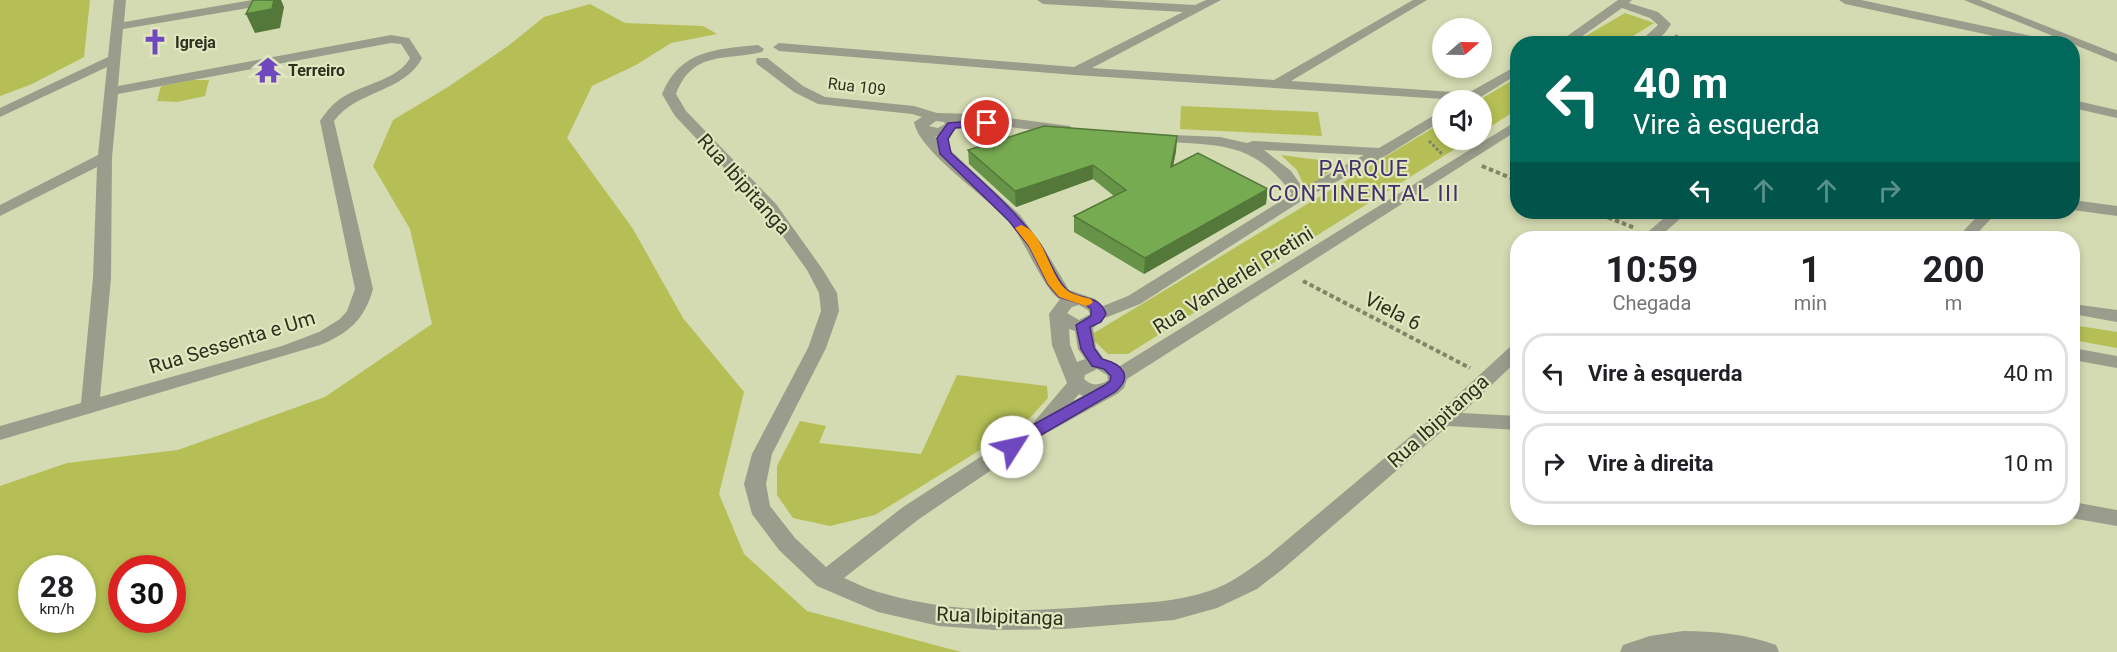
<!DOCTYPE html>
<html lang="pt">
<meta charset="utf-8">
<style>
body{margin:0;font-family:Roboto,sans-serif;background:#f2f2f2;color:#202124;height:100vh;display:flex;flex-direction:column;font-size:22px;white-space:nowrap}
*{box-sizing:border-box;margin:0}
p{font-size:20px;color:#757577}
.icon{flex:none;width:33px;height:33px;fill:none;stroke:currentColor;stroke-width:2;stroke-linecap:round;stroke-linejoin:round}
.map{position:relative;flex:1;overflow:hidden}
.drawer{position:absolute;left:1510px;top:231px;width:570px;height:294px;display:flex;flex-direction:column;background:#fff;border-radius:24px;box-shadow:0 3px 9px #0003}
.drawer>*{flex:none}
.top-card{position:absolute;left:1510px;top:36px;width:570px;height:183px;border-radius:24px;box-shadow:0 3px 9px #0003;background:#00695c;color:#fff;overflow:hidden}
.needle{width:39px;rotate:70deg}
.controls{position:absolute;left:1432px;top:18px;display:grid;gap:12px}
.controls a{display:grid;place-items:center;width:60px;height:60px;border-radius:50%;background:#fff;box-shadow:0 3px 9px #0003;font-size:30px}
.speed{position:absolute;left:18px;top:555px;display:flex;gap:12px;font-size:30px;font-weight:700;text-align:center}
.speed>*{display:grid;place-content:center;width:78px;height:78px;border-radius:50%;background:#fff;box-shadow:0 3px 9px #0003;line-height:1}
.speed small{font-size:15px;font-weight:400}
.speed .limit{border:9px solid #d22;background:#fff;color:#111}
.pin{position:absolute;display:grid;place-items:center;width:51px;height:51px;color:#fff;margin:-26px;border:3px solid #fff;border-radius:50%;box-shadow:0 2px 6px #0007}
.me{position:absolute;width:66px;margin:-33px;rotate:55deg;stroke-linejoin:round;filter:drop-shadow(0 0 4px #0008)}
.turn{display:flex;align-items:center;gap:21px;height:126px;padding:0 24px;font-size:27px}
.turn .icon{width:78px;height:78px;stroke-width:2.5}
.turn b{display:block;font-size:42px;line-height:51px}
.lanes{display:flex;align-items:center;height:57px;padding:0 24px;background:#0003;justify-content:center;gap:30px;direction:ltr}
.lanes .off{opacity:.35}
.eta{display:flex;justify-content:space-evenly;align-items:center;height:102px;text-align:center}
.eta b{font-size:36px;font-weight:700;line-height:42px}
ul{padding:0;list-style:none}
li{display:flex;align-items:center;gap:18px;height:81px;margin:0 12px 9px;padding:0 12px;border:3px solid #e0e0e0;border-radius:24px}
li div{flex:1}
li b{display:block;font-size:22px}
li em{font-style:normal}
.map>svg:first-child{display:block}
</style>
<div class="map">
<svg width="2117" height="652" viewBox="0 0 2117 652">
<rect width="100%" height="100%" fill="#d4dab1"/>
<!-- green -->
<g fill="#b5bf55" fill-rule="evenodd">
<path d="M 0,0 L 90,0 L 84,57 L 32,84 L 0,96 Z"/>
<path d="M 590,4 L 625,23 L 703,26 L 717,34 L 671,43 L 636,65 L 592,86 L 567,138 L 633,229 L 683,318 L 744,392 L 719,494 L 744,554 L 807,611 L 961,652 L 0,652 L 0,486 L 67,463 L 178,450 L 325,397 L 432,324 L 410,229 L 373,166 L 393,120 L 448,87 L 508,46 L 544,17 ZM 32,568 L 82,568 L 82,620 L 32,620 ZM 122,568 L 172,568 L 172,620 L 122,620 Z"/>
<path d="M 1625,13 L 1654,23 L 1622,43 L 1574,43 Z"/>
<path d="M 1518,77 L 1518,109 L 1482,132 L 1482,100 L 1479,100 Z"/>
<path d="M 192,80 L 209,80 L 205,96 L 177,102 L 157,101 L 161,86 Z"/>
<path d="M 1181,106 L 1318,112 L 1322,136 L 1180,129 Z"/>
<path d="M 1443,122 L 1443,140 L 1469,140 L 1128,354 L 1108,354 L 1089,336 Z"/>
<path d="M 1281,155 L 1327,161 L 1337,165 L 1313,186 L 1304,186 L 1297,170 Z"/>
<path d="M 2073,325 L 2117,332 L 2117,348 L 2073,340 Z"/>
<path d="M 957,375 L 1047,386 L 1048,398 L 1027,421 L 875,515 L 830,526 L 793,518 L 777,495 L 777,466 L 800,421 L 826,426 L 819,443 L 921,454 Z"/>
</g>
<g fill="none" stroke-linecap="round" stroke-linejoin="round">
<!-- path-far1 -->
<g stroke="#818568" stroke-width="3" stroke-dasharray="3 2" stroke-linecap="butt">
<path d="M 1675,36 L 1697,44"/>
<path d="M 1429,141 L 1443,155"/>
<path d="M 1482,166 L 1486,168"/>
</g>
<!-- path -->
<g stroke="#818568" stroke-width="4" stroke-dasharray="4.5 3" stroke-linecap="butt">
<path d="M 1482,166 L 1518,181"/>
<path d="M 1594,212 L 1635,228"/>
<path d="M 1303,281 L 1470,368"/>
</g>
<!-- minor -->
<g fill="#9b9d8c" fill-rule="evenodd">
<path d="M 114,0 L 126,0 L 124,22 L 252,0 L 279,0 L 273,4 L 123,29 L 118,86 L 391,35 L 409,38 L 422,58 C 405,92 357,90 334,121 L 373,289 C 365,319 348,334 320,345 L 0,440 L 0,426 L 81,403 L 93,278 L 97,167 L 0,216 L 0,205 L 98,155 L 107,67 L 0,117 L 0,108 L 108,57 ZM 391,43 L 401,44 L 410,58 C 398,80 363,84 343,97 C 333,103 327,111 320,121 L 355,289 L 347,311 L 340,319 L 319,332 L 282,346 L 100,397 L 111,278 L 112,157 L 118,94 Z"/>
<path d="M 1037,0 L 1103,0 L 1195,5 L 1206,0 L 1221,0 L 1092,68 L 1274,80 L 1413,0 L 1427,0 L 1291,81 L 1468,93 L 1518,65 L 1518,74 L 1476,100 L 1459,100 L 1075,75 L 779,51 L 773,47 L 779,43 L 1074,67 L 1183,12 L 1043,4 Z"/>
<path d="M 1618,0 L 1632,0 L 1629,3 L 1658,12 L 1671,24 C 1662,39 1654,44 1637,44 L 1658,25 L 1650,18 L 1622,8 L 1571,44 L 1556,44 Z"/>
<path d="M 1839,0 L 1861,0 L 2051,40 L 2057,44 L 2031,44 L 1845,4 Z"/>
<path d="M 1964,0 L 1980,0 L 2117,54 L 2117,62 Z"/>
<path d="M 758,45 L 764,49 L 762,52 C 725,61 693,50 676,94 L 686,111 L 776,204 L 823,270 L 837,293 L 839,311 L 826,348 L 772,454 L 766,484 L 770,506 L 795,538 L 826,567 L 903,507 L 1033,423 L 1067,383 L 1052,345 L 1049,314 L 1060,299 C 1045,292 1024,239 1009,222 C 988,197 919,152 914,122 L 922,117 L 912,114 L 818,104 L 794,92 L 757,64 L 756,61 L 757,58 L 767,58 L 803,86 L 825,97 L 914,106 L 937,113 L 977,114 L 1070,126 L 1072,129 L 1065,133 L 959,122 C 957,133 945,136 935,136 L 1020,215 L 1042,245 L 1069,290 L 1095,299 L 1103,306 L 1128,296 L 1292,194 C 1252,139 1217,146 1155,141 L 1148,137 L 1150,134 L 1220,137 L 1247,143 L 1253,141 L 1379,148 L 1443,110 L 1443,120 L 1387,155 L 1306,198 L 1140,304 L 1105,318 L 1093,328 L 1096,348 L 1104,359 L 1120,366 L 1518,120 L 1518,130 L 1127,379 L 1124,388 L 1117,394 L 1043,435 L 919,519 L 844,578 C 856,583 869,590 882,593 C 956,615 1034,612 1110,605 C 1143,603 1177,602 1209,591 C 1231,584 1250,569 1268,556 L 1437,414 L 1511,346 L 1518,344 L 1518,360 L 1462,413 L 1518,416 L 1518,430 L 1448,426 L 1284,568 L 1257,589 L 1217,608 L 1174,620 L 1064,629 L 995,630 L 939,626 L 878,612 L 817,586 L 779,550 L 752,514 L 744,484 L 752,454 L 808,348 L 821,311 L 819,293 L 807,270 L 764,210 L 675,116 L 662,94 C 680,50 716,49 758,45 ZM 936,121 L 944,122 L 945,124 L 938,128 L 929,126 ZM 1264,150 L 1364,155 L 1303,188 L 1291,171 ZM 1079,305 L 1088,310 L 1090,314 L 1079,320 L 1067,313 L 1072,307 ZM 1069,329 L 1075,331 L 1078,349 L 1085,359 L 1077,362 L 1070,345 ZM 1097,369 L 1107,375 L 1108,380 C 1099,386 1091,386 1084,379 L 1085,375 ZM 1079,394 L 1083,396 L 1073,401 Z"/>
<path d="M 2073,100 L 2117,110 L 2117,118 L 2073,108 Z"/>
<path d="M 2073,200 L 2117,206 L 2117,216 L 2073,210 Z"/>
<path d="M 1671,212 L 1688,212 L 1658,238 L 1641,238 Z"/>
<path d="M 1981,212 L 1997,212 L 1973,238 L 1957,238 Z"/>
<path d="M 2073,304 L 2117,310 L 2117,322 L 2073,314 Z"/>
<path d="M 2073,348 L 2117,356 L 2117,368 L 2073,360 Z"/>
<path d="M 2073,502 L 2117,510 L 2117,526 L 2071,518 L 2073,518 Z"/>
<path d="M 1683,631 C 1714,631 1746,634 1776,645 L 1779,652 L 1620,652 L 1623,645 L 1650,636 Z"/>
</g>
</g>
<!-- wall -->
<path fill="#669347" d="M 1177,136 L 1176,151 L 1173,166 L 1266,204 L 1144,274 L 1074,232 L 1074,216 L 1114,196 L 1093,179 L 1016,207 L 969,164 L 968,150 Z"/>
<!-- shaded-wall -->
<g fill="#537839">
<path d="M 274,0 L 281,0 L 284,7 L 280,28 L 255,33 L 246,14 Z"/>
<path d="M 1177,136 L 1176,151 L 1170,182 L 1171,167 Z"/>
<path d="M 1093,165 L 1093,179 L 1016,207 L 1015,191 Z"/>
<path d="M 1268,189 L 1266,204 L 1144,274 L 1145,258 Z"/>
</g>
<!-- building -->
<g fill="#77ab52" stroke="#537839" stroke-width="1.5">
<path d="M 253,0 L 274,0 L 272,9 L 246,14 Z"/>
<path d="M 1044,126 L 1177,136 L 1171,167 L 1198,153 L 1268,189 L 1145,258 L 1074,216 L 1126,190 L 1093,165 L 1015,191 L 968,150 Z"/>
</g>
<!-- route -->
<path fill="#6f48c0" stroke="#482f7d" stroke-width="1.5" d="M 987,120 L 990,121 L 990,126 L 955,128 L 948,139 L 951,153 C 981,181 1013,208 1038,241 C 1049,256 1053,275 1066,289 C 1078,301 1099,293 1106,314 L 1101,322 L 1090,327 L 1094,348 L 1102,359 C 1122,364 1134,376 1115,392 L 1012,452 L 1006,451 L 1004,447 L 1006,443 L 1031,426 L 1105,385 L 1110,381 L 1111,376 L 1104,369 L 1092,366 L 1081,349 L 1076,325 L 1091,316 L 1091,309 L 1086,305 L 1059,297 L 1048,284 L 1029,246 L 1009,221 L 940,154 L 937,138 L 948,123 Z"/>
<!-- slow -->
<path fill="#f59e0b" d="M 1021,225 C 1045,232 1049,278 1068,291 C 1074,295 1084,297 1091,299 L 1093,302 L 1091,304 L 1086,306 L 1059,297 L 1048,284 L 1029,246 L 1015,228 Z"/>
<!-- icons -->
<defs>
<g id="church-bare" transform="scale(2.07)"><path d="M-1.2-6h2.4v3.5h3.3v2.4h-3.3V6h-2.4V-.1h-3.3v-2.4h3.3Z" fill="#6f48c0" stroke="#e1e7be" stroke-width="2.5" paint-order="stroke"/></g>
<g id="temple-bare" transform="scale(2.07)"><path d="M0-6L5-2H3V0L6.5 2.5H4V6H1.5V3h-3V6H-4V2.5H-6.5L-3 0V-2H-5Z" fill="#6f48c0" stroke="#e1e7be" stroke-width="2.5" paint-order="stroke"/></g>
</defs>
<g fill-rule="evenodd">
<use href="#church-bare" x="155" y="42"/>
<use href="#temple-bare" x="268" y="70"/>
</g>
<g text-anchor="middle" stroke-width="4.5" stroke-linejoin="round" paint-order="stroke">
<!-- far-poi labels -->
<g font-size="16" font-weight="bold" fill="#2e3020" stroke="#e1e7be" text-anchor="start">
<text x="175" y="48">Igreja</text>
<text x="288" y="76">Terreiro</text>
</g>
<!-- far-street labels -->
<g font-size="16" fill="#2e3020" stroke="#e1e7be">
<text transform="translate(857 86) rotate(7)" y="6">Rua 109</text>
</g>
<!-- street labels -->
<g font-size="20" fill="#2e3020" stroke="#e1e7be">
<text transform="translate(744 184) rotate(48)" y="7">Rua Ibipitanga</text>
<text transform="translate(1233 280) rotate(-32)" y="7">Rua Vanderlei Pretini</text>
<text transform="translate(1393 311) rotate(27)" y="7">Viela 6</text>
<text transform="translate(232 342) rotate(-17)" y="7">Rua Sessenta e Um</text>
<text transform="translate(1438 421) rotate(-42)" y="7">Rua Ibipitanga</text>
<text transform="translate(1000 616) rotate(2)" y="7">Rua Ibipitanga</text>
</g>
<!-- quarter labels -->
<g font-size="22" letter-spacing="1.5" fill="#41306c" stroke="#e1e7be">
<text x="1364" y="176">PARQUE<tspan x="1364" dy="25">CONTINENTAL III</tspan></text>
</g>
</g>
</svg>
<div class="controls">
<a><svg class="needle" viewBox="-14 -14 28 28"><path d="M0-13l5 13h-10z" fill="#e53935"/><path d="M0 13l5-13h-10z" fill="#757577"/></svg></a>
<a><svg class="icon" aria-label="sound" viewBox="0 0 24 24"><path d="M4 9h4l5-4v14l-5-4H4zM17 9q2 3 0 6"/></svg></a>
</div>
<div class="speed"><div>28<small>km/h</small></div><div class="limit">30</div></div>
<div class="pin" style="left:987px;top:123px;background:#d93025"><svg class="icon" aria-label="arrive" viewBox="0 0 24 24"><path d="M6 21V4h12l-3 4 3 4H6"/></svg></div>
<svg class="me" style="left:1012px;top:447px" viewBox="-20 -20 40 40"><circle r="19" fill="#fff"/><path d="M0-13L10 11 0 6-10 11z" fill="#6f48c0"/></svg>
<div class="top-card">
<div class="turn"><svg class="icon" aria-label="left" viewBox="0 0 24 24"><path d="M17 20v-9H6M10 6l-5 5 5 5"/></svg><div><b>40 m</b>Vire à esquerda</div></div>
<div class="lanes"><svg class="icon" aria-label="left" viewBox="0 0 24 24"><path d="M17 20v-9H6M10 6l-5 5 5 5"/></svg><svg class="icon off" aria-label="ahead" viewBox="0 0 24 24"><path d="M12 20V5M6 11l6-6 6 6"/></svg><svg class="icon off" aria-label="ahead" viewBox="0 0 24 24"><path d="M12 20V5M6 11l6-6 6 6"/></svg><svg class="icon off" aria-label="right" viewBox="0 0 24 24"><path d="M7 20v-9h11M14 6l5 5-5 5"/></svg></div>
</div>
<section class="drawer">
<div class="eta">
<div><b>10:59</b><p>Chegada</p></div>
<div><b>1</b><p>min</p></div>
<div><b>200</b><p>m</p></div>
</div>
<ul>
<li><svg class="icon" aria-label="left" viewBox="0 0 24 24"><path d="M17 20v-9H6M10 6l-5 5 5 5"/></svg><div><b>Vire à esquerda</b></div><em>40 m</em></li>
<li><svg class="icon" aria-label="right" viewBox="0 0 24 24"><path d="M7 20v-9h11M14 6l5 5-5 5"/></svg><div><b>Vire à direita</b></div><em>10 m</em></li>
</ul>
</section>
</div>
